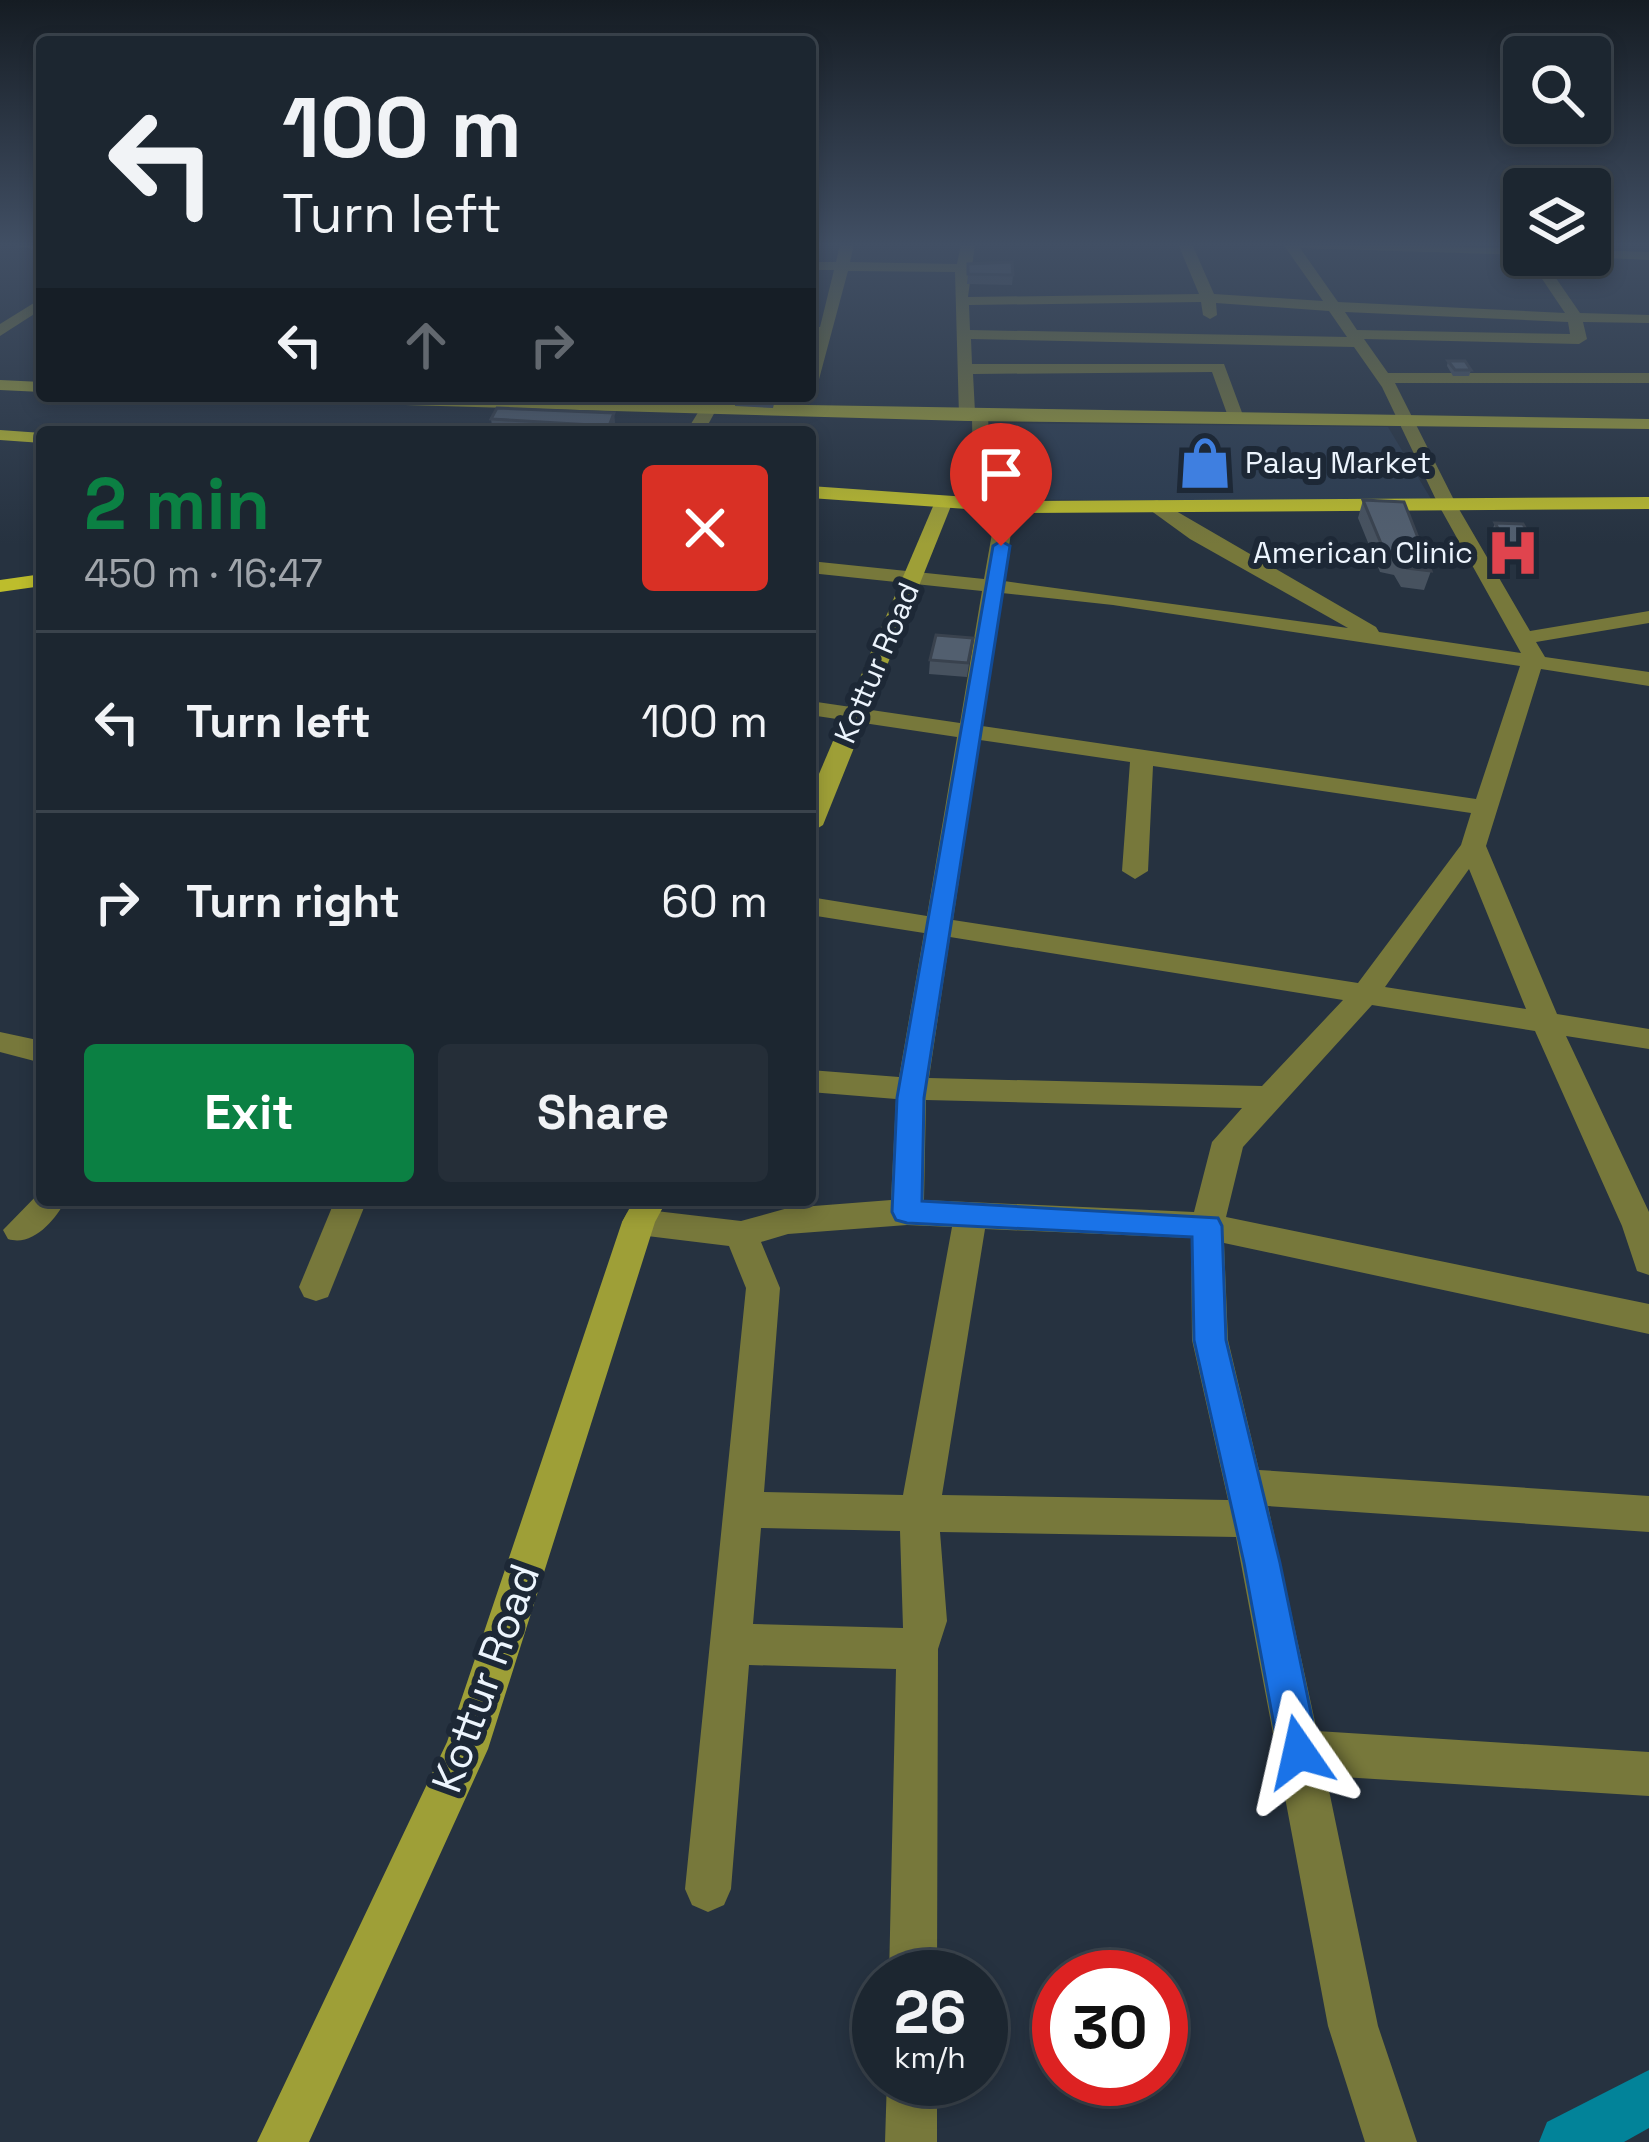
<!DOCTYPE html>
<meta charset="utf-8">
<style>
body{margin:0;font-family:"Space Grotesk",sans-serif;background:#252e38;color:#f1f3f6;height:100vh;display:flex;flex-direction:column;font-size:45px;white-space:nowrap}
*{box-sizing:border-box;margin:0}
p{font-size:39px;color:#a0a5ab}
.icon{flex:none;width:66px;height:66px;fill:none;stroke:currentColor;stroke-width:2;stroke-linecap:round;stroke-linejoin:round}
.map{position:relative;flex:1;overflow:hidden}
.drawer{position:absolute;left:36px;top:426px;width:780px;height:780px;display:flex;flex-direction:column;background:#1c2630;border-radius:12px;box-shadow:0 6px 18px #0003,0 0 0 3px #3a434c}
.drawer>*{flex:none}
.banner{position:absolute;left:36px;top:36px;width:780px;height:366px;border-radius:12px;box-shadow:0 6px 18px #0003,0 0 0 3px #3a434c;background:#1c2630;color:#f1f3f6;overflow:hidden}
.tools{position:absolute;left:1503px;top:36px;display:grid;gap:24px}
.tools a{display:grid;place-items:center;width:108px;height:108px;border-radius:12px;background:#1c2630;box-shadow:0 6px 18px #0003,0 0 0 3px #3a434c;font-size:60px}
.speed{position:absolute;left:852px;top:1950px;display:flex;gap:24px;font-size:60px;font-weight:700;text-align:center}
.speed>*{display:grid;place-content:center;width:156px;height:156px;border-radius:50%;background:#1c2630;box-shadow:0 6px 18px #0003,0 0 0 3px #3a434c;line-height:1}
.speed small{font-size:30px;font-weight:400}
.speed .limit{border:18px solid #d22;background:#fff;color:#111}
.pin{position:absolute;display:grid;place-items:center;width:102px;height:102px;color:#fff;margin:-123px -51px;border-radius:50% 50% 50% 0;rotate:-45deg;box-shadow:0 0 12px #0007}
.pin .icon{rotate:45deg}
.me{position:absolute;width:132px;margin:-66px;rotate:349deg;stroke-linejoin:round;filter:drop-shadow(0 0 9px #0008)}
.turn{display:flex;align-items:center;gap:42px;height:252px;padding:0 48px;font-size:54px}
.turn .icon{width:156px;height:156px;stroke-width:2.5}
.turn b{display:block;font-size:84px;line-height:102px}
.lanes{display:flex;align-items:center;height:114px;padding:0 48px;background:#0003;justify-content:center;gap:60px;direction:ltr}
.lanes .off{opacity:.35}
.round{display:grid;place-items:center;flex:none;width:126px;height:126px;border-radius:12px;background:#252e38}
.headline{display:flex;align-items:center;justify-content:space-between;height:204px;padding:0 48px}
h1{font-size:72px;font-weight:600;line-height:90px;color:#0b8043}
.cta{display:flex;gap:24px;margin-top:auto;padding:24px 48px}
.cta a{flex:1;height:138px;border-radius:12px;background:#0b8043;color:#fff;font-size:48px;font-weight:600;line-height:138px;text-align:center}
.cta a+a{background:#252e38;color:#f1f3f6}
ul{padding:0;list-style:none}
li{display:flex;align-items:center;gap:36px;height:180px;padding:0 48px;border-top:3px solid #3a434c}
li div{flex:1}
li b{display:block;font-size:45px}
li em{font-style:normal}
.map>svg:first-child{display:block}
</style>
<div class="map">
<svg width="1649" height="2142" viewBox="0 0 1649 2142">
<rect width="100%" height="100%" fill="#263240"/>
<!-- built -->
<path fill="#2b3b4f" d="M 994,423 L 1388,427 L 1434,504 L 1005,499 Z"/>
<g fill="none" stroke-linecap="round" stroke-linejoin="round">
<!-- canal -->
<path fill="#028399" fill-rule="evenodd" d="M 1649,2070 L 1649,2128 L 1624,2142 L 1539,2142 L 1547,2122 Z"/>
<!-- street -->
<g fill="#77783b" fill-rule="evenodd">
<path d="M 0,244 L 42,244 L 42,250 Z"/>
<path d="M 840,244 L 854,244 L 850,262 L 957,264 L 961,244 L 975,244 L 968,297 L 1199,294 L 1178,244 L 1192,244 L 1214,294 L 1323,301 L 1283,244 L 1524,248 L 1524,255 L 1540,255 L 1580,313 L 1649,315 L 1649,323 L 1583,322 L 1587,339 L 1579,344 L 1364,339 L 1388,373 L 1649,373 L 1649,383 L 1395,383 L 1456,504 L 1530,631 L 1649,611 L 1649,623 L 1536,642 L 1545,657 L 1649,672 L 1649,686 L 1541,669 L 1486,846 L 1557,1014 L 1649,1029 L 1649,1049 L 1566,1036 L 1649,1212 L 1649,1275 L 1637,1271 L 1622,1226 L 1535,1031 L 1372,1005 L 1243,1147 L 1226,1217 L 1649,1304 L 1649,1334 L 1224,1243 L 1228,1340 L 1259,1470 L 1649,1496 L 1649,1532 L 1268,1506 L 1317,1731 L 1649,1752 L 1649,1796 L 1326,1776 L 1378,2026 L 1417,2142 L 1365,2142 L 1328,2026 L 1236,1537 L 940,1532 L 947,1621 L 938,1649 L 937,1977 L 889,1977 L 896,1669 L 749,1665 L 731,1889 L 724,1905 L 708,1912 L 692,1905 L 685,1889 L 746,1288 L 729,1246 L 639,1235 L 627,1231 L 622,1222 L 627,1213 L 639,1209 L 741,1221 L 788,1208 L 891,1200 L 896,1099 L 810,1092 L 810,1070 L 899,1077 L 924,933 L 810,915 L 810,897 L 927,916 L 957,737 L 810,715 L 810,701 L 960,723 L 982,591 L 810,573 L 810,561 L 984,579 L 997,505 L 1006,499 L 1015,505 L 1004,581 L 1348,628 L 1190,539 L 1150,510 L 1150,502 L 1157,500 L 1376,627 L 1379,632 L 1521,653 L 1438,504 L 1382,387 L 1354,347 L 971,339 L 972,364 L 1224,364 L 1244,418 L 1230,422 L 1212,372 L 973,374 L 975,412 L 988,416 L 992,504 L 983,510 L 974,504 L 972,420 L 959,416 L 955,272 L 848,271 L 818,383 L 810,388 L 810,358 L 817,336 L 810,336 L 810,326 L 820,327 L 834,270 L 810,270 L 810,262 L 836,262 ZM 1300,248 L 1526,255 L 1565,313 L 1338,302 ZM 1201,302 L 1203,315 L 1210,319 L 1217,315 L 1216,303 L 1329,311 L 1347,337 L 970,330 L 969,305 ZM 1345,312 L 1568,322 L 1570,334 L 1357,330 ZM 1002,593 L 1113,605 L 1520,666 L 1476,799 L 982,726 ZM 980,740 L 1130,762 L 1122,871 L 1135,879 L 1148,871 L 1153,766 L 1471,813 L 1461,845 L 1358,983 L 953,920 ZM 1469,869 L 1526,1009 L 1385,987 ZM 950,937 L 1343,1000 L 1262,1086 L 929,1078 ZM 926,1100 L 1242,1108 L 1212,1142 L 1194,1212 L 924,1200 ZM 907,1225 L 952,1227 L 903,1495 L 764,1492 L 780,1288 L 761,1242 L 788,1234 ZM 985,1229 L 1191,1238 L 1192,1340 L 1228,1500 L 942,1495 ZM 761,1528 L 900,1531 L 903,1628 L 753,1624 Z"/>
<path d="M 1590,250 L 1649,252 L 1649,260 L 1585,257 Z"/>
<path d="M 42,298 L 42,309 L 0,336 L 0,324 Z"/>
<path d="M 702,406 L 716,410 L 704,432 L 686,432 Z"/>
<path d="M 0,1032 L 42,1041 L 42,1063 L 0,1052 Z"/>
<path d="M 42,1190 L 42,1200 L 66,1200 C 55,1220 33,1247 8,1239 L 3,1230 Z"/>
<path d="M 335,1200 L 367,1200 L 328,1297 L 316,1301 L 304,1297 L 299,1287 Z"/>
<path d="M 887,2079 L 937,2079 L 937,2142 L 885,2142 Z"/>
</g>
<!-- secondary -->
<g fill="#9e9f37" fill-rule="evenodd">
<path d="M 0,380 L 42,382 L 42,392 L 0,390 Z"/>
<path d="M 258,396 L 1649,419 L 1649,429 L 967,421 L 266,401 Z"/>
<path d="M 937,497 L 953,501 L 823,825 L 810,833 L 810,795 Z"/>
<path d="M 634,1200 L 667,1200 L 655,1222 L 488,1749 L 309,2142 L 257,2142 L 447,1742 L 622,1222 Z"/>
</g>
<!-- primary -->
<g fill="#bdbd2c" fill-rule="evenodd">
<path d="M 0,430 L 42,433 L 42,443 L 0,440 Z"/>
<path d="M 810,486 L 1024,501 L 1649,497 L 1649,509 L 1024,513 L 810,498 Z"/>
<path d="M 42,574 L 42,586 L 0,592 L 0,580 Z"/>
</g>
</g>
<!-- wall -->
<g fill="#47525f">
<path d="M 968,274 L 1013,275 L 1012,285 L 967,284 Z"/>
<path d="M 1448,361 L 1471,370 L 1469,376 L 1453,376 L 1447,366 Z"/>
<path d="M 660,396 L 712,396 L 707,405 L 660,402 Z"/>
<path d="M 735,396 L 776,396 L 773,408 L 735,406 Z"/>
<path d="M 614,413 L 615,432 L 493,432 L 491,419 Z"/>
<path d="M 1363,500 L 1431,571 L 1424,590 L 1401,587 L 1394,575 L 1380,572 L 1358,518 Z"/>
<path d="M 1495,523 L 1533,541 L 1526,563 L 1506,562 L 1490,536 Z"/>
<path d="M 973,638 L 967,677 L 929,674 L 930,660 Z"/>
</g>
<!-- shaded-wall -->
<path fill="#39424e" d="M 614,413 L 615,430 L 609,432 L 609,426 Z"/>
<!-- building -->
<g fill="#525f6f" stroke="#39424e" stroke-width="3">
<path d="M 1012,262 L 1013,275 L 968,274 L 968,264 Z"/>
<path d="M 1448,361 L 1465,361 L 1471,370 L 1455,370 Z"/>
<path d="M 497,408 L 614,413 L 609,426 L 491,419 Z"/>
<path d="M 1363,500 L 1404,502 L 1431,571 L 1407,568 L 1399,556 L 1385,553 Z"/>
<path d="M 1495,523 L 1523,524 L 1533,541 L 1526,541 L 1531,550 L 1510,550 Z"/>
<path d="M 936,635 L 973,638 L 968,663 L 930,660 Z"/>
</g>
<!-- sky -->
<linearGradient id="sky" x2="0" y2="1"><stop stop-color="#151c23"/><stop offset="0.45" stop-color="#414f64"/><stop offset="1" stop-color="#414f64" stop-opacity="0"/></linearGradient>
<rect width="1649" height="544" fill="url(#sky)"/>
<!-- route -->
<path fill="#1a73e8" stroke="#114b97" stroke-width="3" d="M 1001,541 L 1010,546 L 924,1098 L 922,1201 L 1218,1218 L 1222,1226 L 1226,1340 L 1280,1563 L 1319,1752 L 1313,1766 L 1299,1772 L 1285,1766 L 1279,1752 L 1244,1563 L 1194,1340 L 1192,1237 L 907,1223 L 896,1220 L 892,1212 L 897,1098 L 993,546 Z"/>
<!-- icons -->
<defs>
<g id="shop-bare" transform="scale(4.14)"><path d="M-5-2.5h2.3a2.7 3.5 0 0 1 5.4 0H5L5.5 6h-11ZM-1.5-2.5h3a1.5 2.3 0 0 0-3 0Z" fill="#3f7fe0" stroke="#1d2836" stroke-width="2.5" paint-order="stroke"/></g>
<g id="hospital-bare" transform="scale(4.14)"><path d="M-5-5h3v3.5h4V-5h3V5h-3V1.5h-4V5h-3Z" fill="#e0444e" stroke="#1d2836" stroke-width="2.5" paint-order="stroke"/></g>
</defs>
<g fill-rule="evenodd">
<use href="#shop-bare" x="1205" y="463"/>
<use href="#hospital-bare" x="1513" y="553"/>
</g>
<g text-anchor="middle" stroke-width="12" stroke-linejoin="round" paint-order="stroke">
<!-- far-poi labels -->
<g font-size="30" fill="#ecf4fd" stroke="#1d2836" text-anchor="start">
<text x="1245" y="473">Palay Market</text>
<text x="1473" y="563" text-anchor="end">American Clinic</text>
</g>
<!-- far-street labels -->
<g font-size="30" fill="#ecf4fd" stroke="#1d2836">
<text transform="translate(877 663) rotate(-67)" y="10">Kottur Road</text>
</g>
<!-- near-street labels -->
<g font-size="42" fill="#ecf4fd" stroke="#1d2836">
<text transform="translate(485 1678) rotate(-70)" y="15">Kottur Road</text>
</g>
</g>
</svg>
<div class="tools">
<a><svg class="icon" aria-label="search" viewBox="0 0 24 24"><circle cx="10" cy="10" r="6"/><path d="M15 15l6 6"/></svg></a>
<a><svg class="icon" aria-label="layers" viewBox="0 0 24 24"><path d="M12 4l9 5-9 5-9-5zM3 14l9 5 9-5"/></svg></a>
</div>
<div class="speed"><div>26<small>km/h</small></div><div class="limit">30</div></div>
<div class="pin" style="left:1001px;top:546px;background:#d93025"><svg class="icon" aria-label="arrive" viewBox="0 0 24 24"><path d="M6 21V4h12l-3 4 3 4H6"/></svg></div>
<svg class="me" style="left:1299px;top:1752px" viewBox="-20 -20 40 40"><path d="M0-17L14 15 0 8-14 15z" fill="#1a73e8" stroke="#fff" stroke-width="4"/></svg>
<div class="banner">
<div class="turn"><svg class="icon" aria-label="left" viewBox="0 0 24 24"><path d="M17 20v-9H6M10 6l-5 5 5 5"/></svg><div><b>100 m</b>Turn left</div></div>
<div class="lanes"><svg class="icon" aria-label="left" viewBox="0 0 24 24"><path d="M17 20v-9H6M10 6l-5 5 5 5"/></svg><svg class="icon off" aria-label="ahead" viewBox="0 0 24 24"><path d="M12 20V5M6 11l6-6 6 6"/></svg><svg class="icon off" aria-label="right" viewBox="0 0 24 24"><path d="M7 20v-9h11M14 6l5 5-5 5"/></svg></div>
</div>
<section class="drawer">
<div class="headline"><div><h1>2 min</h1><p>450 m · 16:47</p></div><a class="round" style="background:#d93025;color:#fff"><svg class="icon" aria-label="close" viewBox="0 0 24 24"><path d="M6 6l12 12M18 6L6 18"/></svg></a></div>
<ul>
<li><svg class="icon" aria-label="left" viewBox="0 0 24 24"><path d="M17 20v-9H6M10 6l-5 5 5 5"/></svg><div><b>Turn left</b></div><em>100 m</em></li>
<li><svg class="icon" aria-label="right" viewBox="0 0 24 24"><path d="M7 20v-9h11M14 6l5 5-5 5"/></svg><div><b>Turn right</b></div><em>60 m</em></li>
</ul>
<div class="cta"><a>Exit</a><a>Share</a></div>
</section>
</div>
